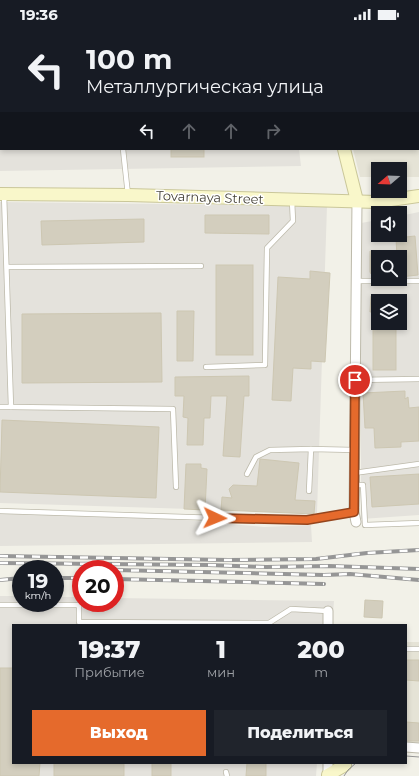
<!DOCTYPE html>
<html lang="ru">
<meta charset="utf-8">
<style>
body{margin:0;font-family:Montserrat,sans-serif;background:#20242c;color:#f1f3f6;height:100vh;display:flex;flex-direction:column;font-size:15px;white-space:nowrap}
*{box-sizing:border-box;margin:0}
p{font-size:13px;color:#9ea1a6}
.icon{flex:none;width:22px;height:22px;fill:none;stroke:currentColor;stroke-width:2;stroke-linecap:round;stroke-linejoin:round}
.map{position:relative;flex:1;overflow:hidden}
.sheet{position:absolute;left:12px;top:596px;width:395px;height:140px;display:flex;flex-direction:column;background:#171b24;border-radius:0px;box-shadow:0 2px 6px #0003}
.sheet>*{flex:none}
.guide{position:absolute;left:0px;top:0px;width:419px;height:122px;box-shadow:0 2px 6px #0003;background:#171b24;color:#f1f3f6;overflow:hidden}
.needle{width:26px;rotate:251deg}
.buttons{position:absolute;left:371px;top:134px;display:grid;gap:8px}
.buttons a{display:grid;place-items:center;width:36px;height:36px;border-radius:0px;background:#171b24;box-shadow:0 2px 6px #0003;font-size:20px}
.speed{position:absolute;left:12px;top:532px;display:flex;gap:8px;font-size:20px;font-weight:700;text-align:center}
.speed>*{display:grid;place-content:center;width:52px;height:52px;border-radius:50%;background:#171b24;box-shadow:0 2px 6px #0003;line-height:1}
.speed small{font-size:10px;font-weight:400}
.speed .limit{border:6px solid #d22;background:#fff;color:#111}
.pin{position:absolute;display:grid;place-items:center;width:34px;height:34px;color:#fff;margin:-17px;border:2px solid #fff;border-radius:50%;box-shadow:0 1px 4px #0007}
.me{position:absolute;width:44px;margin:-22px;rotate:92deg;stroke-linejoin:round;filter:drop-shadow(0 0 3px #0008)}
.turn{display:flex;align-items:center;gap:14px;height:84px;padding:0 20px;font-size:18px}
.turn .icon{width:52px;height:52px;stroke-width:2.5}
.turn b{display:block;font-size:28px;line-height:34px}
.lanes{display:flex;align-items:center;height:38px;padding:0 20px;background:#0003;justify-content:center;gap:20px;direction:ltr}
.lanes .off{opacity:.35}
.eta{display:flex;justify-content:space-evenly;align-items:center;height:68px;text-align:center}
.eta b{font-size:24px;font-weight:800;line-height:28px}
.action{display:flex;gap:8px;margin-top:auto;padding:8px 20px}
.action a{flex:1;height:46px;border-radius:0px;background:#e56a2c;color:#fff;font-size:16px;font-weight:800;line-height:46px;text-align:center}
.action a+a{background:#20242c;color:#f1f3f6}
.status{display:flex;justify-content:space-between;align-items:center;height:28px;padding:0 20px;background:#171b24;direction:ltr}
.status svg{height:11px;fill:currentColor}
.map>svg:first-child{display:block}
</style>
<div class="status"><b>19:36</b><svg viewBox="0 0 49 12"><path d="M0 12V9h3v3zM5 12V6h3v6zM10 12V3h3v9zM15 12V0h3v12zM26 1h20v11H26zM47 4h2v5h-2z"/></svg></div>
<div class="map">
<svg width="419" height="748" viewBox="0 0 419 748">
<rect width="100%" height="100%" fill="#f2f1e8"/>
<!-- residential -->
<g fill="#e5e3d6">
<path d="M 323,0 L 419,0 L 419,149 L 400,149 L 400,141 L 378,141 L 378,149 L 360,149 L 353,121 L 418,121 L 418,1 L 323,1 Z"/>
<path d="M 406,614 L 419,614 L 419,717 L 406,716 Z"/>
</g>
<!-- industrial -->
<g fill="#e4e2dc" fill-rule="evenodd">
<path d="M 0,0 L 285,0 L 285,1 L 1,1 L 1,121 L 299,121 L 301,138 L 0,143 Z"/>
<path d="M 0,174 L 327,178 L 317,485 L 0,475 Z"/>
<path d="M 419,184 L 419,487 L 361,491 L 361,195 L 378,192 L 378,207 L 400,207 L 400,188 ZM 378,229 L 400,229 L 400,251 L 378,251 ZM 378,273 L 400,273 L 400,295 L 378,295 Z"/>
<path d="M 0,482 L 94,484 L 264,499 L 311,497 L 312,514 L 0,518 Z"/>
<path d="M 0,568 L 21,568 L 21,575 L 55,575 L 55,569 L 81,569 L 81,575 L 115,575 L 115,570 L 334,573 L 332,597 L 13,597 L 13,735 L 317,735 L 316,748 L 0,748 Z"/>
</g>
<!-- building -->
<g fill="#d3cebe" stroke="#cdc7b2">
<rect x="171" y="121" width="33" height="8"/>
<path d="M 205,187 L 269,187 L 269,206 L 205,205 Z"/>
<path d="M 144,191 L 144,214 L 42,217 L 41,193 Z"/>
<path d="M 415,208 L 418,247 L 400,249 L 400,229 L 397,229 L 396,210 Z"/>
<path d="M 370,223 L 378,223 L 378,245 L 375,246 L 371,246 L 370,244 Z"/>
<rect x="216" y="237" width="37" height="90"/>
<path d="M 310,243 L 330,245 L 325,334 L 311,333 L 311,341 L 293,340 L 291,373 L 272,372 L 278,249 L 310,251 Z"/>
<path d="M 371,268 L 378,268 L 378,284 L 370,284 Z"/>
<path d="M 177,283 L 194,283 L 193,333 L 177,333 Z"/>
<path d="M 161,285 L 162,354 L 22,355 L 22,286 Z"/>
<rect x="373" y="300" width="23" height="42"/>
<path d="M 249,348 L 249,368 L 244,368 L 240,429 L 223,428 L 227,368 L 211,368 L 210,390 L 204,390 L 203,417 L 187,417 L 188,390 L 183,389 L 184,368 L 175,368 L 175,349 Z"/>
<path d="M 405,363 L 405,371 L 408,369 L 409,380 L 419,379 L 419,413 L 401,414 L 401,419 L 375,420 L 374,400 L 365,400 L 363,365 Z"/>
<path d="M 2,392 L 159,399 L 156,470 L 0,464 Z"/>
<path d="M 260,431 L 299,435 L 295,472 L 315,473 L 314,486 L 221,482 L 222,469 L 232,470 L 229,461 L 233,457 L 257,458 Z"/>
<path d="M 186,436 L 201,436 L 201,440 L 207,441 L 205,482 L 184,481 Z"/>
<path d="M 419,446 L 419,476 L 372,479 L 370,449 Z"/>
<path d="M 365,572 L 383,573 L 382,590 L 364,589 Z"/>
<path d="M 406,632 L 419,632 L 419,653 L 406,652 Z"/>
<path d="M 0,640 L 13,640 L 13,735 L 40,735 L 39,748 L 0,748 Z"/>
<path d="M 406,694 L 419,695 L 419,713 L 406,713 Z"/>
<path d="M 54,735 L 124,736 L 124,748 L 54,748 Z"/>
<rect x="152" y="735" width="19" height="13"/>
<path d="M 247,735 L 266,735 L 266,748 L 246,748 Z"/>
</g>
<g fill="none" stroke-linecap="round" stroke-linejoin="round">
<!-- lane casing -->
<g stroke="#bdbaab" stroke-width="6">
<g id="lane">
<path d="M 12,0 L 12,1"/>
<path d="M 95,0 L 95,1"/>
<path d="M 406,0 L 406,1"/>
<path d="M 286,1 L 289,0"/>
<path d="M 418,25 L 419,25"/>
<path d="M 418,91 L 419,91"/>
<path d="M 123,121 L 128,167"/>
<path d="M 7,239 L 201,238"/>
<path d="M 356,253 L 419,253"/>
<path d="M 206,339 L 265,337 L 267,220 L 293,193 L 292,173"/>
<path d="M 355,352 L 419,351"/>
<path d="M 0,379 L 11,379 L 4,166"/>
<path d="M 11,379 L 173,381 L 176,459"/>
<path d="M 354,445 L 419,436"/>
<path d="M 247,446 L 256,429 L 270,422 L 311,421 L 355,422"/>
<path d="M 354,457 L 363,457 L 365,497 L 419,495"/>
<path d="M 309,463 L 311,421"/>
<path d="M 0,483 L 307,493 L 354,484"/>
<path d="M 0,577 L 79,577 L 79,594 L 269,595 L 291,581 L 328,583"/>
<path d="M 406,621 L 419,621"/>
<path d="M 226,744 L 227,748"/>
</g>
</g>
<!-- street casing -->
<g stroke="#bdbaab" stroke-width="11">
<g id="street">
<path d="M 356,494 L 354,484 L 357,173"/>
<path d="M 328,583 L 328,597"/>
<path d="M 406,719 L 419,720"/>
<path d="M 328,735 L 328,747"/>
</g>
</g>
<!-- secondary casing -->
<g stroke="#cac799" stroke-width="14">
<g id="secondary">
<path d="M 313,0 L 314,1"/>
<path d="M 344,121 L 357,173"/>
<path d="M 0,166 L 128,167 L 377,174 L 419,168"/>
<path d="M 328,748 L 328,747 L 345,737"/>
</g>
</g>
<!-- lane -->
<use href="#lane" stroke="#fff" stroke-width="4.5"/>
<!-- street -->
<use href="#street" stroke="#fff" stroke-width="9"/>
<!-- secondary -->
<use href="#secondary" stroke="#f9f7ca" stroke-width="12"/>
<!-- tram -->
<g stroke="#969696" stroke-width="1">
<path d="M 406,728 L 419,729"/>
<path d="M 344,748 L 348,742 L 356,735"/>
</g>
<!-- rail casing -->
<g stroke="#969696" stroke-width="4">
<g id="rail">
<path d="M 0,528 L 229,532 L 316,531 L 367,525 L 419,522"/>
<path d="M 0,535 L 209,537 L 266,539 L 329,538 L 419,541"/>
<path d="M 115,542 L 324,547 L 350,546 L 419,552"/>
<path d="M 55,550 L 81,550"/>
<path d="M 115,551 L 324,556"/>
<path d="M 0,552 L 21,550"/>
</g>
</g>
<!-- rail -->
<use href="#rail" stroke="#fff" stroke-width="2.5" stroke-dasharray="8" stroke-linecap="butt"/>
</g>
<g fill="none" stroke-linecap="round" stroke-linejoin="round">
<!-- route casing -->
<g stroke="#95451d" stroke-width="10">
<path id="route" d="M 215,490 L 307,492 L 354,484 L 355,352"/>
</g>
<!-- route -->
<use href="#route" stroke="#e56a2c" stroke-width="7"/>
</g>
<g text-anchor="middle" stroke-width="3" stroke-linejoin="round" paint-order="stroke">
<!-- street labels -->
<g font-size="13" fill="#454237" stroke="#fff">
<text transform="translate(210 169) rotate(2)" y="5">Tovarnaya Street</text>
</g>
</g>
</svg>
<div class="buttons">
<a><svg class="needle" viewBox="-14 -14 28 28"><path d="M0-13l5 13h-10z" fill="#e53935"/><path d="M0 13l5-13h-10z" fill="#9ea1a6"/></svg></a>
<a><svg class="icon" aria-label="sound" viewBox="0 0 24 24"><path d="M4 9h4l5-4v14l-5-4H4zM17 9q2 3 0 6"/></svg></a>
<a><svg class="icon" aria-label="search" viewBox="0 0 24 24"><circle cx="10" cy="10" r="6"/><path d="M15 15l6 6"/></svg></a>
<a><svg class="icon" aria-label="layers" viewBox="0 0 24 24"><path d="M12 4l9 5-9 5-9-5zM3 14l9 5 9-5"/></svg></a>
</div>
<div class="speed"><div>19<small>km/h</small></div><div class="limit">20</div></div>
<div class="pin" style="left:355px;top:352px;background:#d93025"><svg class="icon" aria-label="arrive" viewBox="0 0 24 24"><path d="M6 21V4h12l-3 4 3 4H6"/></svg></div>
<svg class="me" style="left:215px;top:490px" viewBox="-20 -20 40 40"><path d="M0-17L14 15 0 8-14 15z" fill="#e56a2c" stroke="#fff" stroke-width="4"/></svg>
<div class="guide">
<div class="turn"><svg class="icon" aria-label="left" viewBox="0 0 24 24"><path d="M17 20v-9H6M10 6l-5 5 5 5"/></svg><div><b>100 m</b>Металлургическая улица</div></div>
<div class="lanes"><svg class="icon" aria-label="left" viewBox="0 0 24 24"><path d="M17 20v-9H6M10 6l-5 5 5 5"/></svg><svg class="icon off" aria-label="ahead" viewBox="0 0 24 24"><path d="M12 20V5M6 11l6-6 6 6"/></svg><svg class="icon off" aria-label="ahead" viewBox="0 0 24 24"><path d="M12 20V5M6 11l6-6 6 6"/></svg><svg class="icon off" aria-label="right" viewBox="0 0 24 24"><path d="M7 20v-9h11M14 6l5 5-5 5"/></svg></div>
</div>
<section class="sheet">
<div class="eta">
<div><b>19:37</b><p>Прибытие</p></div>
<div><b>1</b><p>мин</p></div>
<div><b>200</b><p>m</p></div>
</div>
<div class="action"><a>Выход</a><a>Поделиться</a></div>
</section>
</div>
